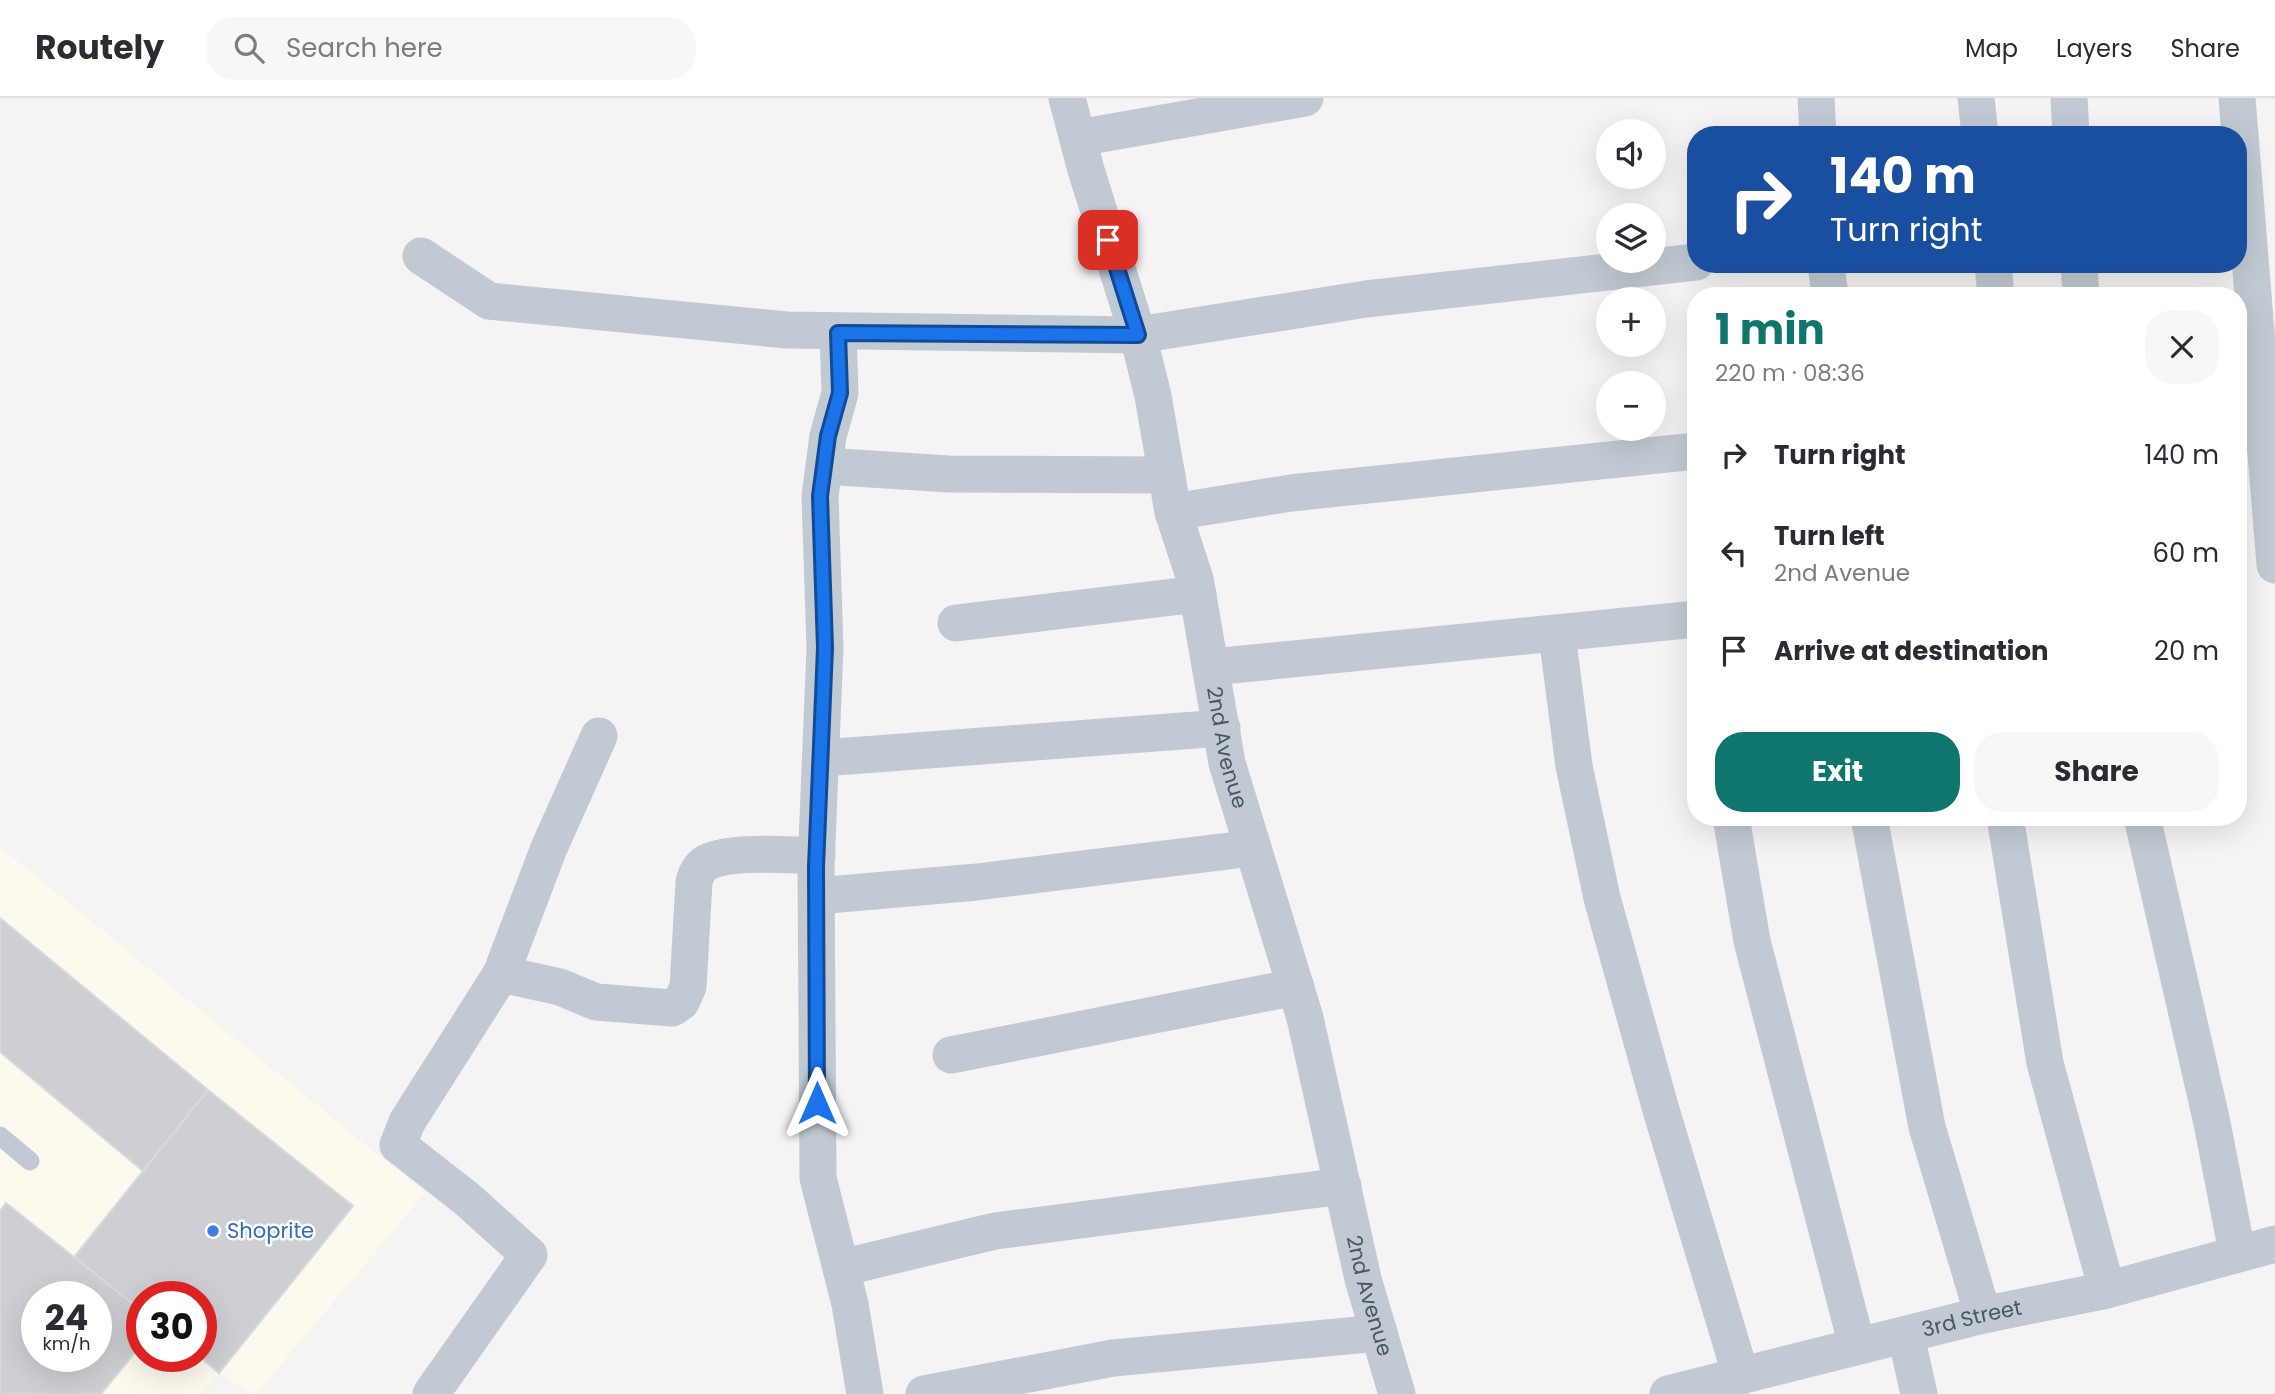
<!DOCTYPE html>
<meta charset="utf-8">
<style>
body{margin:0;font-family:Poppins,sans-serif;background:#f7f7f7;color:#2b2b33;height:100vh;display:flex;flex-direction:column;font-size:26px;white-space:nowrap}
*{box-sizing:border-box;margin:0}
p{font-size:23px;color:#7c7c81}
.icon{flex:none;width:38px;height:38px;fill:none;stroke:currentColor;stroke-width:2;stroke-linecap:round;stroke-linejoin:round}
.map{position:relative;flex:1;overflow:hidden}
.panel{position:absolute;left:1687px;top:189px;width:560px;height:539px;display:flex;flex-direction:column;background:#fff;border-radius:28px;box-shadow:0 7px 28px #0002}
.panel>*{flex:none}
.guide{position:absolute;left:1687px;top:28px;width:560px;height:147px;border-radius:28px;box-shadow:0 7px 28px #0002;background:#1a4fa0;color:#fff;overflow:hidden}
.tools{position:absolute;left:1596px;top:21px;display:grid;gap:14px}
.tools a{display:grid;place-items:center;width:70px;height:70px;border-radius:50%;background:#fff;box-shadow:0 7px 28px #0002;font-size:35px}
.speed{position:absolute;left:21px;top:1183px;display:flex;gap:14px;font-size:35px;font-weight:700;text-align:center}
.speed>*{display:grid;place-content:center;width:91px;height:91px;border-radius:50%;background:#fff;box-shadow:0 7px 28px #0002;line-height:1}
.speed small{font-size:18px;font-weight:400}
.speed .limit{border:10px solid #d22;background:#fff;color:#111}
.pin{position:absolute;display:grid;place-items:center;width:60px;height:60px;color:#fff;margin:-30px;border-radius:14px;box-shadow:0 4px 10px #0006}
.me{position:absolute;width:77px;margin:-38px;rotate:0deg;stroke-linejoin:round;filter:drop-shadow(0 0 5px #0008)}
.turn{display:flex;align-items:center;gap:24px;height:147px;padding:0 28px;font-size:32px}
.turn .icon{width:91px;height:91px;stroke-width:2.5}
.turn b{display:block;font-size:49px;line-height:60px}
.round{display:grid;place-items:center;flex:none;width:74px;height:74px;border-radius:28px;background:#f7f7f7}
.overview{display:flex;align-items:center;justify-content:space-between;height:119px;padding:0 28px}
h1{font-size:42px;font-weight:700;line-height:52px;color:#0f766e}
.button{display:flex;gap:14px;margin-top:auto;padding:14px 28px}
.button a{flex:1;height:80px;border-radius:28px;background:#0f766e;color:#fff;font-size:28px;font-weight:700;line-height:80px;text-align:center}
.button a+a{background:#f7f7f7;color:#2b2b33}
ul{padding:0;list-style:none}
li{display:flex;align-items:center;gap:21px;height:98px;padding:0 28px}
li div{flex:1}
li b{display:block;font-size:26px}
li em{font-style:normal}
header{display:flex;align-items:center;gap:42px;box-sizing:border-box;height:98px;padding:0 35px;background:#fff;border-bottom:2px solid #e1e1e2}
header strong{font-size:33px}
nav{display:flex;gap:38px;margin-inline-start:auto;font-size:24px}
.search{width:490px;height:63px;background:#f7f7f7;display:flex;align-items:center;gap:18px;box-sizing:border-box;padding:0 24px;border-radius:28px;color:#7c7c81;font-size:26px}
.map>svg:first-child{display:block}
</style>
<header>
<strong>Routely</strong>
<div class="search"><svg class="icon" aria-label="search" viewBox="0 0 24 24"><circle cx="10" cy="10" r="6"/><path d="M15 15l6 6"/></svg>Search here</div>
<nav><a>Map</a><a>Layers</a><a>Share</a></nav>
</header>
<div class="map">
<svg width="2275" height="1296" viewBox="0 0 2275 1296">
<rect width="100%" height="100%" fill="#f5f3f3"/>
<!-- commercial -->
<path fill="#fdf9ef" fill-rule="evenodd" d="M 0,749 L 425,1095 L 256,1296 L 251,1296 L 219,1275 L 199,1296 L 0,1296 ZM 37,1199 L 96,1199 L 96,1258 L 37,1258 ZM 142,1199 L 201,1199 L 201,1258 L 142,1258 Z"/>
<!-- building -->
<g fill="#cdcfd5" stroke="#d7d9de" stroke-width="2" fill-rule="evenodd">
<path d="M 0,820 L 208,992 L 143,1073 L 0,954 Z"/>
<path d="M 208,992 L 353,1108 L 219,1275 L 199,1258 L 201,1258 L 201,1199 L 142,1199 L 142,1213 L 74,1159 Z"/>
<path d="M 6,1105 L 142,1213 L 142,1246 L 101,1296 L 0,1296 L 0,1113 ZM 37,1199 L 96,1199 L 96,1258 L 37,1258 Z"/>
</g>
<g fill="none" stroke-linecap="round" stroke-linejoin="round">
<!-- service -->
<path stroke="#c1cad2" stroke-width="19" d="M 0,1038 L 30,1063"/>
<!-- minor -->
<g stroke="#c1cad2" stroke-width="37">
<path id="s1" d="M 1067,0 L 1086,72 L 1138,237 L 1153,298 L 1173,414 L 1195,481 L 1227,665 L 1305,920 L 1363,1181 L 1397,1296"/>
<path d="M 1816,0 L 1818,37"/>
<path d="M 1976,0 L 1980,37"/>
<path d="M 2069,0 L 2071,37"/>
<path d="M 2237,0 L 2275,467"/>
<path d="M 1078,40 L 1305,0"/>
<path d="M 421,158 L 489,203 L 787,232 L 1138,237 L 1366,201 L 1696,164"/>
<path d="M 1826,166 L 1830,198"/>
<path d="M 1993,166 L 1996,198"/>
<path d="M 2079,166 L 2081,198"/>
<path d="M 838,235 L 840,295 L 828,338 L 820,398 L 825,550 L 816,769 L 818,1080 L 850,1206 L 865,1296"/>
<path d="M 824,368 L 949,376 L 1167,377"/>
<path d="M 1173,414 L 1291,395 L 1696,353"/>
<path d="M 956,525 L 1198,496"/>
<path d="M 1557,537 L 1574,668 L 1602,800 L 1661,1012 L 1741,1278"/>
<path d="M 1212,569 L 1696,521"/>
<path d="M 822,660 L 1222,630"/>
<path d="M 1731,719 L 1752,843 L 1857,1248"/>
<path d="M 1869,719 L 1927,1029 L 1983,1217"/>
<path d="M 2005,719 L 2045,965 L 2107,1192"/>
<path d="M 2142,719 L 2212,1025 L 2237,1154"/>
<path d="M 817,798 L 977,784 L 1253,750"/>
<path d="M 501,876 L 560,889 L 596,904 L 672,910 L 681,904 L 688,889 L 694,784 C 696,775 701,766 710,763 C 737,752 787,758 817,757"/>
<path d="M 951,957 L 1296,889"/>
<path d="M 841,1170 L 995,1133 L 1343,1088"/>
<path d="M 1906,1238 L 1919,1296"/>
<path d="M 431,1296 L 529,1157 L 467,1101 L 398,1047 L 407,1024 L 501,876 L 549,750 L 599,638"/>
<path d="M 924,1296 L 1113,1260 L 1379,1235"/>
<path id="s2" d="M 1668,1296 L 1983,1217 L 2107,1192 L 2275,1146"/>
</g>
</g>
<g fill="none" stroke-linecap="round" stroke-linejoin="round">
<!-- route casing -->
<g stroke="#114b97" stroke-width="18">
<path id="route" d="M 817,1005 L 816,769 L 825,550 L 820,398 L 828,338 L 840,295 L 838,235 L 1138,237 L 1108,142"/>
</g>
<!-- route -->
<use href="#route" stroke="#1a73e8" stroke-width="12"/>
</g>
<!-- markers -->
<circle fill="#3f7fe0" stroke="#fff" stroke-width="2.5" cx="213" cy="1133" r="7"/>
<g text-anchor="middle" stroke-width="5" stroke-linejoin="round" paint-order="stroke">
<!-- street labels -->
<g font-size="21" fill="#4a5661" stroke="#fff">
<text dy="7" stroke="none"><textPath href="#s1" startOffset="670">2nd Avenue</textPath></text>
<text dy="7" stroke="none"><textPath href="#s1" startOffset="1237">2nd Avenue</textPath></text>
<text dy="7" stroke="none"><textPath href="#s2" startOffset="313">3rd Street</textPath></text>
</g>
<!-- shop labels -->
<g font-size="21" fill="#366cbe" stroke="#fff" text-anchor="start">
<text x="227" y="1140">Shoprite</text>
</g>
</g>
</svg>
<div class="tools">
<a><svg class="icon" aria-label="sound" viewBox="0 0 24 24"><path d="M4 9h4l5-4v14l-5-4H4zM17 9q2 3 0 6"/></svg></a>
<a><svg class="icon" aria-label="layers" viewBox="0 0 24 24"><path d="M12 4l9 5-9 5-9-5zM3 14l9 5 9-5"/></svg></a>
<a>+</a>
<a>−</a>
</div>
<div class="speed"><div>24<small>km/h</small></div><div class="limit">30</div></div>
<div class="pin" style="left:1108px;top:142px;background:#d93025"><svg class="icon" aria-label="arrive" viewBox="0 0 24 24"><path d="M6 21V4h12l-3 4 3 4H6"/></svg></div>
<svg class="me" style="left:817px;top:1005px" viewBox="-20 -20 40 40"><path d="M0-17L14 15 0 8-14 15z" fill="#1a73e8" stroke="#fff" stroke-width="4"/></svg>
<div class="guide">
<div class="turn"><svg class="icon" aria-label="right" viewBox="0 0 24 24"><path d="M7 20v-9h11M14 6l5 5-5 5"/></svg><div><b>140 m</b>Turn right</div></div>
</div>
<section class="panel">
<div class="overview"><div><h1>1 min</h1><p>220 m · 08:36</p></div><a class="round"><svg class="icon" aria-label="close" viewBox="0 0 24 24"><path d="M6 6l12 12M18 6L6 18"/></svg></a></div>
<ul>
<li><svg class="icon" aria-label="right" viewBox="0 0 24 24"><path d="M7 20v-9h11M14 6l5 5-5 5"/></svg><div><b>Turn right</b></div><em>140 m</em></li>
<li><svg class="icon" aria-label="left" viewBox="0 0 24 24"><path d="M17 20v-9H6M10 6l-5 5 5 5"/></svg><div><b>Turn left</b><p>2nd Avenue</p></div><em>60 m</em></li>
<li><svg class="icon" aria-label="arrive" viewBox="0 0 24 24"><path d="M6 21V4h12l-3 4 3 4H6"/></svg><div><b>Arrive at destination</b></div><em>20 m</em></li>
</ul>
<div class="button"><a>Exit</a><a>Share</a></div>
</section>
</div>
